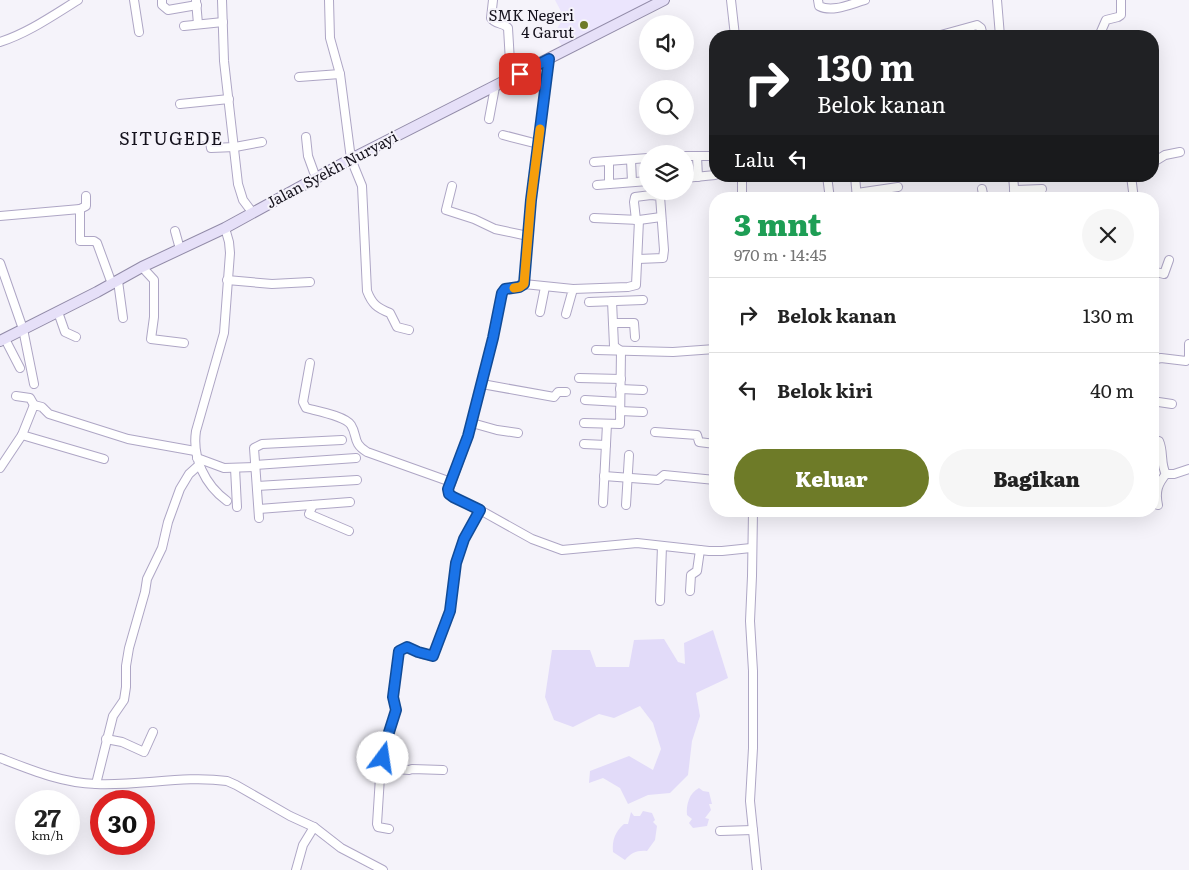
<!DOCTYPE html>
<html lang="id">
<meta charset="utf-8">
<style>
body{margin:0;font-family:Literata,serif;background:#f6f6f6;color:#222;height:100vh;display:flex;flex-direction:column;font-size:19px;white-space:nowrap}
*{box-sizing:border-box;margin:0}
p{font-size:16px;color:#767676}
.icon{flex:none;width:28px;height:28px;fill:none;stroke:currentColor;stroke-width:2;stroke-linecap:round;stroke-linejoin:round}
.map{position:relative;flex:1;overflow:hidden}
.details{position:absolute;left:709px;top:192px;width:450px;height:325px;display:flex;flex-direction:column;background:#fff;border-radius:20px;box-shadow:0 5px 20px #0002}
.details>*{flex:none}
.banner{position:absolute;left:709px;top:30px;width:450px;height:152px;border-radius:20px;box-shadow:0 5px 20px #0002;background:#202124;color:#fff;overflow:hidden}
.controls{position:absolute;left:639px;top:15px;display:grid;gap:10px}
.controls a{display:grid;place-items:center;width:55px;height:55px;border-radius:50%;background:#fff;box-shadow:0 5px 20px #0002;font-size:25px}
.speed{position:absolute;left:15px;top:790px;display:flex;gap:10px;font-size:25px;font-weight:700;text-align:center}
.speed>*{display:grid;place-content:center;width:65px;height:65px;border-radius:50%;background:#fff;box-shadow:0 5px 20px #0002;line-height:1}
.speed small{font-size:12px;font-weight:400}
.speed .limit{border:8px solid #d22;background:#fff;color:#111}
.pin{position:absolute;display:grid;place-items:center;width:42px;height:42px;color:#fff;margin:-21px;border-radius:10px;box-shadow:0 2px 8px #0006}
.me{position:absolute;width:55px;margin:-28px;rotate:14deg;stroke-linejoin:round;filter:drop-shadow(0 0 4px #0008)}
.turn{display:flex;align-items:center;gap:18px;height:105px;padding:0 25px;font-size:22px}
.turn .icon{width:65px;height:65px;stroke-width:2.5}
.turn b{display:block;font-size:35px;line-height:42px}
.then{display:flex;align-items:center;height:48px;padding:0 25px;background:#0003;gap:10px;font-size:19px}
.round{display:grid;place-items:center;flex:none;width:52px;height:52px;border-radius:26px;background:#f6f6f6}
.headline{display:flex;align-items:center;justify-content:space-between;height:85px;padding:0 25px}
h1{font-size:30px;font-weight:800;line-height:38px;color:#1e9e55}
.cta{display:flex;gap:10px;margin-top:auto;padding:10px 25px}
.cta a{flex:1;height:58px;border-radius:30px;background:#6e7b28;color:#fff;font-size:20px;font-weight:800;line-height:58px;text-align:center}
.cta a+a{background:#f6f6f6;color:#222}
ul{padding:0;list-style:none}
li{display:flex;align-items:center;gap:15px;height:75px;padding:0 25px;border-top:1px solid #e0e0e0}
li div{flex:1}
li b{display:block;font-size:19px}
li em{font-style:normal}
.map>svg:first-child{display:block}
</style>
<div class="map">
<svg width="1189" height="870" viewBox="0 0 1189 870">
<rect width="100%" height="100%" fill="#f5f3fa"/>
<!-- built -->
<path fill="#ebe5fd" d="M 555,0 L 654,0 L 563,49 L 555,32 L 564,17 Z"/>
<!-- green -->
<g fill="#e2dbf9">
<path d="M 713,630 L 728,678 L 696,693 L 700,716 L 692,741 L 688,775 L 670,793 L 648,795 L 628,804 L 620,788 L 603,778 L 589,783 L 590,771 L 629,756 L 653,770 L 661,749 L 653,723 L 640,706 L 614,718 L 599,714 L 573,727 L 554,720 L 545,697 L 552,650 L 590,650 L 596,667 L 629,667 L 634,640 L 664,639 L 678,662 L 685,664 L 684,643 Z"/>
<path d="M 699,788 L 703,791 L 709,792 L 712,804 L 709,804 L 711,810 L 705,818 L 709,819 L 707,826 L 693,828 L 689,823 L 692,819 L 687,815 C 686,805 689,793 699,788 Z"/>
<path d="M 643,811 L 652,813 L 655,820 L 653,822 L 657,826 L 655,840 L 647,851 C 637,850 631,853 625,860 L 613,852 C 612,840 615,832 624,824 L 628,824 L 631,812 L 634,816 L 640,816 Z"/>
</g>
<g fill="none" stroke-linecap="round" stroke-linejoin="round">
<!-- minor casing -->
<g stroke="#aea6c5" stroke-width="10">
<g id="minor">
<path d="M 134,0 L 139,32"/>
<path d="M 162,0 L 162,5 L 168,10 L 197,5"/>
<path d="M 222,0 L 224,61 L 238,184 L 243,200 L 252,212"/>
<path d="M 329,0 L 330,38 L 340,74 L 351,159 L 362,186 L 367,291 C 372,304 377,308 390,313 L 397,327 L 409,330"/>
<path d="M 493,0 L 491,18 C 495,25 503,22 508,28 L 511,79"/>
<path d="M 731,0 L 735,36"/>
<path d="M 818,0 L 819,6 C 832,13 851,4 865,0"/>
<path d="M 997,0 L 1000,36"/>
<path d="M 196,1 L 198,24"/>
<path d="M 184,26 L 223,22"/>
<path d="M 937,36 L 977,25 L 981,28 L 983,36"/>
<path d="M 1099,36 L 1106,20 L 1118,17 L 1121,15 L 1121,0"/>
<path d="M 0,42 C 28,33 52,16 78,0"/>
<path d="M 549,59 L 531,200 L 524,284 L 519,287 L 505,289 L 502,293 L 493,338 L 468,436 L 448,492 L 453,497 L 480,510 L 532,539 L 562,550 L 637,543 L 709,551 L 722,551 L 751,548"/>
<path d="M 299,77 L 340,74"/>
<path d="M 180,104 L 229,99"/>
<path d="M 489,119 L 495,87"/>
<path d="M 503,135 L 538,144"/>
<path d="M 306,137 L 308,156 L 316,178"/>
<path d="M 190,138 L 209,137 L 211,148 L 235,147 L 262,142"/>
<path d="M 685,156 L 715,156"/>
<path d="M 697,156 L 698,177"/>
<path d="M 631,160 L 632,182"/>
<path d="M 609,161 L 609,184"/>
<path d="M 594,162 L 648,158"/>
<path d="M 1152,163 L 1165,155 L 1180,152"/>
<path d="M 742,176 L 742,199"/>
<path d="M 827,176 L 830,199"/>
<path d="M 855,176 L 857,199"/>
<path d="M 1013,176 L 1015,199"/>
<path d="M 1131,176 L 1134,199"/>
<path d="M 685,178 L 715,175"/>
<path d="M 597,185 L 648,181"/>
<path d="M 452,186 L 446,210 L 474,219 L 495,229 L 528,236"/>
<path d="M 982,189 L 984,199"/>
<path d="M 1014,190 L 1042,189"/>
<path d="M 857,193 L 898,187"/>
<path d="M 80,209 L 86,206 L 86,196"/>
<path d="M 0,216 L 80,209 L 80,241 L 94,241 L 97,243 L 112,284"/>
<path d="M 594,218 L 639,220 L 661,217"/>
<path d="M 636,220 L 634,202 L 635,197 L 651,195 L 660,196 L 664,250 L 663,258 L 638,259"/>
<path d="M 225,228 L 229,242 L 230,253 L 224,333 L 196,431 C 192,458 205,485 227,501"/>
<path d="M 175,231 L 180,249"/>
<path d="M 0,263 L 23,329 L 34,384"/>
<path d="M 142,267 L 154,280 L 154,317 L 151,339 L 184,343"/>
<path d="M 1152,271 L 1164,274 L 1169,260"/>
<path d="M 227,280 L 272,284 L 310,282"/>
<path d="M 118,281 L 123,318"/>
<path d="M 524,284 L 573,289 L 566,314"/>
<path d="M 573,289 L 628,287 L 636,285 L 639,220"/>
<path d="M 589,302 L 643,300"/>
<path d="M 58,312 L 65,332 L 76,337"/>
<path d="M 540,312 L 545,287"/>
<path d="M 613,323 L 634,323 L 635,337"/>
<path d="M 5,339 L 20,368"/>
<path d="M 1189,344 L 1189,357"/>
<path d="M 596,350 L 673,352 L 715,349"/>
<path d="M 1152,360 L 1161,358 L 1186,361 L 1189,358"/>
<path d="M 310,363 L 303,402 L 306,408 C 317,411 345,416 351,425 C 358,436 352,443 367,452 L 451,482"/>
<path d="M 579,378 L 621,379"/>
<path d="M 482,384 L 554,397 L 558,392 L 566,392"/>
<path d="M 620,389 L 643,390"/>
<path d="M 16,396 L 30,398 L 34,405"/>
<path d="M 585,400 L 620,402"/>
<path d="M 1152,401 L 1172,404"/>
<path d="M 620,411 L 643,412"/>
<path d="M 472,423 L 497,430 L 518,433"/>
<path d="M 584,423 L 620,424 L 621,351 L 614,346 L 612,301"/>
<path d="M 655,432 L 697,435 L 699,442 L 715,444"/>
<path d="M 22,435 L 104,459"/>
<path d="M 1152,439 L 1159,441 C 1164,452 1160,464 1166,474 L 1174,474 L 1189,469"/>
<path d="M 584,444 L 606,445"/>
<path d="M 197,458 L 224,468 L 255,467"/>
<path d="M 255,465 L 356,458"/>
<path d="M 0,468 L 22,435 L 34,405 L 42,407 L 49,414 L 128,439 L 195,451"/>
<path d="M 235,468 L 237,507"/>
<path d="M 604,476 L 658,480 L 664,475 L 715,480"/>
<path d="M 257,486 L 357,480"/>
<path d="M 603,503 L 607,424"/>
<path d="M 313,505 L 309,514 L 349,531"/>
<path d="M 626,505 L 629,455"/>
<path d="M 1158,505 C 1155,491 1158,484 1166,474"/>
<path d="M 259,509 L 350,502"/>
<path d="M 753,511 L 752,576 L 750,621 L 753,671 L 753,748 L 750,801 L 757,870"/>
<path d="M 259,518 L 254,448 L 262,444 L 342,440"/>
<path d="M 690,591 L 691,575 L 697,571 L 700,550"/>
<path d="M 660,601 L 662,546"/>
<path d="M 106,739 L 122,742 L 144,752 L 153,732"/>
<path d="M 0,758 C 31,770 62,783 96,784 C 140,786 184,775 227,781 L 236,785 L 290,816 L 314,827 L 341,848 L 383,870"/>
<path d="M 384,768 L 409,770 L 412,769 L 443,770"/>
<path d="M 96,784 L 113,716 L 124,700 L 126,687 L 126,666 L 129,648 L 145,592 L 147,579 L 162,548 L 168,522 L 180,489 L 189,474 L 199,465"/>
<path d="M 389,829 L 378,827 L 377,824 L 380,777 L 384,768 L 381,762 L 396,710 L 393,698 L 399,651 L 407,647 L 422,654 L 433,656 L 450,611 L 456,563 L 464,539 L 480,510"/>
<path d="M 720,831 L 753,830"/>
<path d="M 296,870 L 303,845 L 314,827"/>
</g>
</g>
<!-- major casing -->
<g stroke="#928ba8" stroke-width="12">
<path id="major" d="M 0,341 L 97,292 L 142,267 L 225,228 L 351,159 L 664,0"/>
</g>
<!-- minor -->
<use href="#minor" stroke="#fff" stroke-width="8"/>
<!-- major -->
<use href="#major" stroke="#e6e0f8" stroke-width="10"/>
</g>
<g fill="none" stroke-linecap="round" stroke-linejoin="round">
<!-- route casing -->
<g stroke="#114b97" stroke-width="12">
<path id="route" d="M 383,758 L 385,754 L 384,748 L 396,710 L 393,697 L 399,651 L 407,647 L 418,652 L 433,656 L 450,611 L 456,563 L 464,539 L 480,510 L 453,497 L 449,494 L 448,489 L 468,436 L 493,338 L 502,293 L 505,289 L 519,287 L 524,284 L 531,200 L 549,59 L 520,74"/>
</g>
<!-- route -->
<use href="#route" stroke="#1a73e8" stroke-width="9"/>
<!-- slow -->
<path stroke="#f59e0b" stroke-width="9" d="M 514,288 L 520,287 L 524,284 L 531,200 L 540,129"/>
</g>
<!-- markers -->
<circle fill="#6e7b28" stroke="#f5f3fa" stroke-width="2" cx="584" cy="25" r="5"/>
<g text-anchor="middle" stroke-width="4" stroke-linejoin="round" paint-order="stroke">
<!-- poi labels -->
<g font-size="15" fill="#15121d" stroke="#f5f3fa" text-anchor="end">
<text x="574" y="21">SMK Negeri<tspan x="574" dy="17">4 Garut</tspan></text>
</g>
<!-- street labels -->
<g font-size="15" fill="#15121d" stroke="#f5f3fa">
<text transform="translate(332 170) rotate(-28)" y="5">Jalan Syekh Nuryayi</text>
</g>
<!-- quarter labels -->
<g font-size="18" letter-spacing="1" fill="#15121d" stroke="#f5f3fa">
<text x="171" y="145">SITUGEDE</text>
</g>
</g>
</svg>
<div class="controls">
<a><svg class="icon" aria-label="sound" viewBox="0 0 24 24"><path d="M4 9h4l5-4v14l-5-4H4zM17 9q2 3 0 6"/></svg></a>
<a><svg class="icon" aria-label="search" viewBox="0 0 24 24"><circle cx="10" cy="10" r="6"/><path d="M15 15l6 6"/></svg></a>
<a><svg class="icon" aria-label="layers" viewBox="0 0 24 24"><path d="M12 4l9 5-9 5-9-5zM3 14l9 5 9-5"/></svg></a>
</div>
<div class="speed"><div>27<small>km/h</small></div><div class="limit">30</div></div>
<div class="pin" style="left:520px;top:74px;background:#d93025"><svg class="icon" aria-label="arrive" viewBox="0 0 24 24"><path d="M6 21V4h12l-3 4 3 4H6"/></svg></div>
<svg class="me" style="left:383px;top:758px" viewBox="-20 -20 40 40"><circle r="19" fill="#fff"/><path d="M0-13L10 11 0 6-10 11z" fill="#1a73e8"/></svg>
<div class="banner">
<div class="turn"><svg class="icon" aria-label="right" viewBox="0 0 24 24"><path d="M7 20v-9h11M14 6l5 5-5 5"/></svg><div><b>130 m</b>Belok kanan</div></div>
<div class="then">Lalu<svg class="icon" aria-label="left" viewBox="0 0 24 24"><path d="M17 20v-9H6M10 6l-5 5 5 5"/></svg></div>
</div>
<section class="details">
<div class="headline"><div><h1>3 mnt</h1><p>970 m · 14:45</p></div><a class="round"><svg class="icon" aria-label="close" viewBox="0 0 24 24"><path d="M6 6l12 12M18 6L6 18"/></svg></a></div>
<ul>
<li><svg class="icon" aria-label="right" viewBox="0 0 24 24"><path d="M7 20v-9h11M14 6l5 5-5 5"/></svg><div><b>Belok kanan</b></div><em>130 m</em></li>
<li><svg class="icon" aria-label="left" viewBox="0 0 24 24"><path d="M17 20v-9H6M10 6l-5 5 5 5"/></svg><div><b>Belok kiri</b></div><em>40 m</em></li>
</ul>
<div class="cta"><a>Keluar</a><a>Bagikan</a></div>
</section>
</div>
